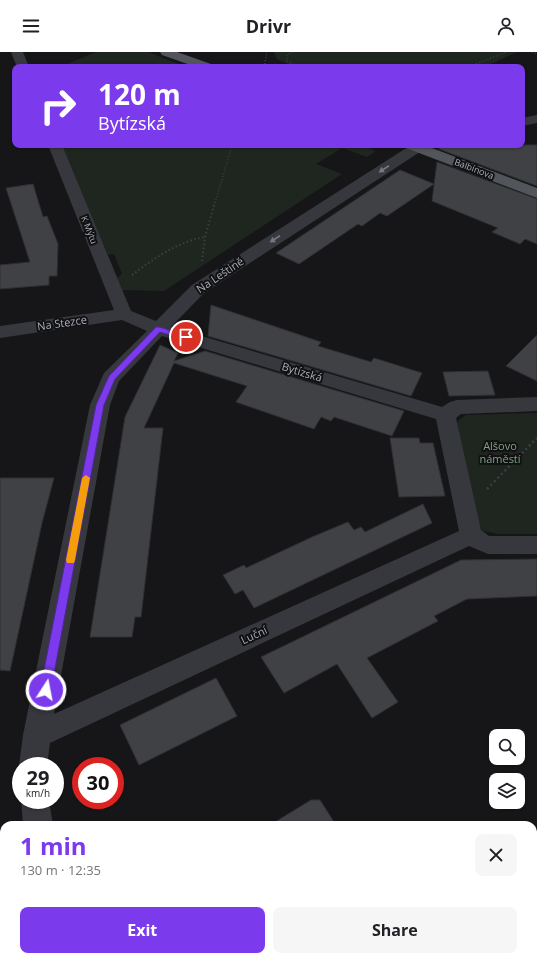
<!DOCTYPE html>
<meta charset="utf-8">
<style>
body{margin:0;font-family:"Open Sans",sans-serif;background:#f6f6f6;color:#202124;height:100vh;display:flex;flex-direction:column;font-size:15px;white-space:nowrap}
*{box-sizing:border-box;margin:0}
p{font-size:13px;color:#757577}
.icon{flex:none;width:22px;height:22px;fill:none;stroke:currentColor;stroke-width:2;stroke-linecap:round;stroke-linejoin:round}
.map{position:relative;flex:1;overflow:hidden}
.sheet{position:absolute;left:0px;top:769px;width:537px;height:140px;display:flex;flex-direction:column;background:#fff;border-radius:12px 12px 0 0;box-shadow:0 1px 3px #0004}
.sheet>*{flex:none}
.guide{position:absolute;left:12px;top:12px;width:513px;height:84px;border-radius:8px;box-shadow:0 1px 3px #0004;background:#7c3aed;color:#fff;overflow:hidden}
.buttons{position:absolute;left:489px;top:677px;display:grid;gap:8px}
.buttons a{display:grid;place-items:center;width:36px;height:36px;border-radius:8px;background:#fff;box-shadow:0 1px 3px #0004;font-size:20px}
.speed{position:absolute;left:12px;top:705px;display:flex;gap:8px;font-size:20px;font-weight:700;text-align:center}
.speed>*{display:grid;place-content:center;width:52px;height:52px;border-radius:50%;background:#fff;box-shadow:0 1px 3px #0004;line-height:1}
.speed small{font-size:10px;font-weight:400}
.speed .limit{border:6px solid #d22;background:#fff;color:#111}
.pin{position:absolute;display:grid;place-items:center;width:34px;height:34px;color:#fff;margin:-17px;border:2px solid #fff;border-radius:50%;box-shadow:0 1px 4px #0007}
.me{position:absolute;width:44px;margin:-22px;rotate:11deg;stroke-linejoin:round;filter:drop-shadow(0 0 3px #0008)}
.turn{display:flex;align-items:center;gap:14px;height:84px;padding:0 20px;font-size:18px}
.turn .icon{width:52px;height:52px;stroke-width:2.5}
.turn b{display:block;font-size:28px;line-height:34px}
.round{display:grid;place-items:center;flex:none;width:42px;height:42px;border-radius:8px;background:#f6f6f6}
.overview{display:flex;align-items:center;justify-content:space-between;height:68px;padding:0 20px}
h1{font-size:24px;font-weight:700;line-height:30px;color:#7c3aed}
.cta{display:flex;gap:8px;margin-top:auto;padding:8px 20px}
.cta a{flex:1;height:46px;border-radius:8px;background:#7c3aed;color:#fff;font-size:16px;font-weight:700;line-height:46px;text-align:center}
.cta a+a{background:#f6f6f6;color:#202124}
header{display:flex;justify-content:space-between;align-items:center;height:52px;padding:0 20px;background:#fff;font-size:18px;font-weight:700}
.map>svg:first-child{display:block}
</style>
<header><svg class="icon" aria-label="menu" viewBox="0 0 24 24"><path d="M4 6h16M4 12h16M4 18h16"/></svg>Drivr<svg class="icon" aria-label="person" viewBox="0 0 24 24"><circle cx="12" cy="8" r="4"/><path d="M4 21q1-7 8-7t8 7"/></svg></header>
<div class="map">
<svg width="537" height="909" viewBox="0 0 537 909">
<rect width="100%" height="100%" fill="#161618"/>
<!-- green -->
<g fill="#1e261f">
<path d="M 96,0 L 148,0 L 186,15 L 60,15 Z"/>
<path d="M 274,0 L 517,0 L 484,15 L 294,15 L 277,7 Z"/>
<path d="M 59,93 L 362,93 L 376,99 L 367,105 L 342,96 L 316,112 L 342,122 L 164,239 L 122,238 L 117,226 L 122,222 L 114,202 L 108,203 Z"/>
<path d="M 537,361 L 537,482 L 499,482 L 483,479 L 475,469 L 457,370 L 466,363 Z"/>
</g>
<!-- building -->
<g fill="#404145" stroke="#303034">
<path d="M 440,93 L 537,93 L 537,134 L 439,97 Z"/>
<path d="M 437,110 L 537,147 L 537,192 L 525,187 L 520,192 L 492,180 L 498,176 L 432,149 Z"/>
<path d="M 400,118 L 434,132 L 387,164 L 380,161 L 362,174 L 358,172 L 299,212 L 276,201 Z"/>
<path d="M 33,132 L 43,165 L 47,164 L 58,192 L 57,224 L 49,224 L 49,233 L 0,237 L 0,213 L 30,210 L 6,136 Z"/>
<path d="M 211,253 L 321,290 L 318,294 L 371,310 L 374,306 L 422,321 L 411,344 L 208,284 Z"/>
<path d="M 537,283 L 537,329 L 506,314 Z"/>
<path d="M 160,293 L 178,301 L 174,309 L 205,299 L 404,359 L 392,384 L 334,365 L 331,369 L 321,365 L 314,377 L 236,350 L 247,334 L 174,311 L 144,376 L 163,376 L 141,565 L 135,565 L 132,585 L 90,585 L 125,365 Z"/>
<path d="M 488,319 L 495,343 L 449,344 L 443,320 Z"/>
<path d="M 390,386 L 419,386 L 420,391 L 433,391 L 445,444 L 399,445 Z"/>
<path d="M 0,426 L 54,426 L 42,471 L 10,619 L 0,618 Z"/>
<path d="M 423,452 L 432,471 L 254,556 L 243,538 L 235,542 L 223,523 L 244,513 L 246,516 L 312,485 L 348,470 L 354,478 L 361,475 L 365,480 Z"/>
<path d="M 537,507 L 537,544 L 467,547 L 434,564 L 438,569 L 367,606 L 398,650 L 372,666 L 337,612 L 284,641 L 261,605 L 461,508 Z"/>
<path d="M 216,626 L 237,664 L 139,713 L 120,673 Z"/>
<path d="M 311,748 L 320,748 L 336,773 L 270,773 Z"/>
</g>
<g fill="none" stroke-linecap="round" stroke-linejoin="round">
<!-- path-far2 -->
<g stroke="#3d3f44" stroke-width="1.5" stroke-dasharray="1 2" stroke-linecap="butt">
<path d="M 292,0 L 287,3 L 287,9 L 298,15"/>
<path d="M 532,0 L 537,2"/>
<path d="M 264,15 L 267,0"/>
<path d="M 468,15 L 506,0"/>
<path d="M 215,151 L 232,93"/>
</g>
<!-- path-far1 -->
<g stroke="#3d3f44" stroke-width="2" stroke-dasharray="1.5 2.5" stroke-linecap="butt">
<path d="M 202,209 L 205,185 L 215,150"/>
<path d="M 132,223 C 155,206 177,190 205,185"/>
</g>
<!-- path -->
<path stroke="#3d3f44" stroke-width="2.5" stroke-dasharray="2 3" stroke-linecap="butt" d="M 487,437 L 537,386"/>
<!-- minor -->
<g fill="#37383d" fill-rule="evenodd">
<path d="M 11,0 L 23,0 L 29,15 L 17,15 Z"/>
<path d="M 537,63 L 537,71 L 522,74 L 522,66 Z"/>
<path d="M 48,93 L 62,93 L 131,259 L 156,269 L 192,233 L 411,93 L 428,93 L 426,96 L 204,241 L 171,275 L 442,355 L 450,350 L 457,348 L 537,345 L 537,359 L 461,362 L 456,366 L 481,478 L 489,484 L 537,484 L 537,502 L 488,502 L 469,494 L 50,691 L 47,714 L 21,714 L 21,718 L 19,714 L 23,683 L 90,353 L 104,321 L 147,279 L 122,268 L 0,286 L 0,274 L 114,258 ZM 162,284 L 436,367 L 459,479 L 54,662 L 110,353 L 119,329 Z"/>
<path d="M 21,747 L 49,748 L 53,773 L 23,773 Z"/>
<rect x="50" y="905" width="32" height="4"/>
</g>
<!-- major -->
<g fill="#53555c" fill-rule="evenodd">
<path d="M 160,0 L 177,0 L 211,12 L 213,15 L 196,15 L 162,3 Z"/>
<path d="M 404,93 L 424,93 L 537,136 L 537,146 L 406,96 Z"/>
</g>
</g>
<!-- one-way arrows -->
<defs><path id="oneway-solid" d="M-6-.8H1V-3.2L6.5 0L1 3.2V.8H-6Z"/></defs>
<g fill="#757881">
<use href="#oneway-solid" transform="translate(384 117) rotate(147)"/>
<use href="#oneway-solid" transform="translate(275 187) rotate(147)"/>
</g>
<!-- route -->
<path fill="#7c3aed" stroke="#51269a" d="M 156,275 L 159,275 L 189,284 L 190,285 L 186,288 L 160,280 L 115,327 L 104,353 L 51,638 L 49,642 L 46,643 L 42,642 L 40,638 L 96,353 L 109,324 Z"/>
<!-- slow -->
<path fill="#f59e0b" d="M 86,423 L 90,426 L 75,508 L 74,511 L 67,511 L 66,508 L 82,426 Z"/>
<g text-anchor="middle" stroke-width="4" stroke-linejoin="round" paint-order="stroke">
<!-- far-street labels -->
<g font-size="9" fill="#a8adb8" stroke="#111113">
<text transform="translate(474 117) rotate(21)" y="3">Balbínova</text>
<text transform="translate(89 178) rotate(68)" y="3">K Mýtu</text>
</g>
<!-- street labels -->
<g font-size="11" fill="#a8adb8" stroke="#111113">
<text transform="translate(220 223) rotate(-34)" y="4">Na Leštině</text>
<text transform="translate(62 271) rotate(-8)" y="4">Na Stezce</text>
<text transform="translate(302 320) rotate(17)" y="4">Bytízská</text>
<text transform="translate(254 583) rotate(-25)" y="4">Luční</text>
</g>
<!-- park labels -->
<g font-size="11" fill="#7fa381" stroke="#111113">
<text x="500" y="398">Alšovo<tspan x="500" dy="13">náměstí</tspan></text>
</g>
</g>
</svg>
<div class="buttons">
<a><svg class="icon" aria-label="search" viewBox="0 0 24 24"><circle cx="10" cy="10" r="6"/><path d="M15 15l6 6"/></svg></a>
<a><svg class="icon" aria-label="layers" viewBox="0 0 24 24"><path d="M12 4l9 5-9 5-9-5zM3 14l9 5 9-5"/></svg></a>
</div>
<div class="speed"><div>29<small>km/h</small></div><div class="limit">30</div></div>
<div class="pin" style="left:186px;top:285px;background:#d93025"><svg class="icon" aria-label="arrive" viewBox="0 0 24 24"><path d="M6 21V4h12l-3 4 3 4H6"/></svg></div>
<svg class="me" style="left:46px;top:638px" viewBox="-20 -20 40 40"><circle r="17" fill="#7c3aed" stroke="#fff" stroke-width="3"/><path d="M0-11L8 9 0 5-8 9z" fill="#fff"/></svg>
<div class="guide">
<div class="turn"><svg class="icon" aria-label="right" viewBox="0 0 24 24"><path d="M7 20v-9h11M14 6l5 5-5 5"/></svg><div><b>120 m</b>Bytízská</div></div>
</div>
<section class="sheet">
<div class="overview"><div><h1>1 min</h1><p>130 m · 12:35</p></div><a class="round"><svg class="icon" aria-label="close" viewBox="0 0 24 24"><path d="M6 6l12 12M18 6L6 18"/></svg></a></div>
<div class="cta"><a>Exit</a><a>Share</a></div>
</section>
</div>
